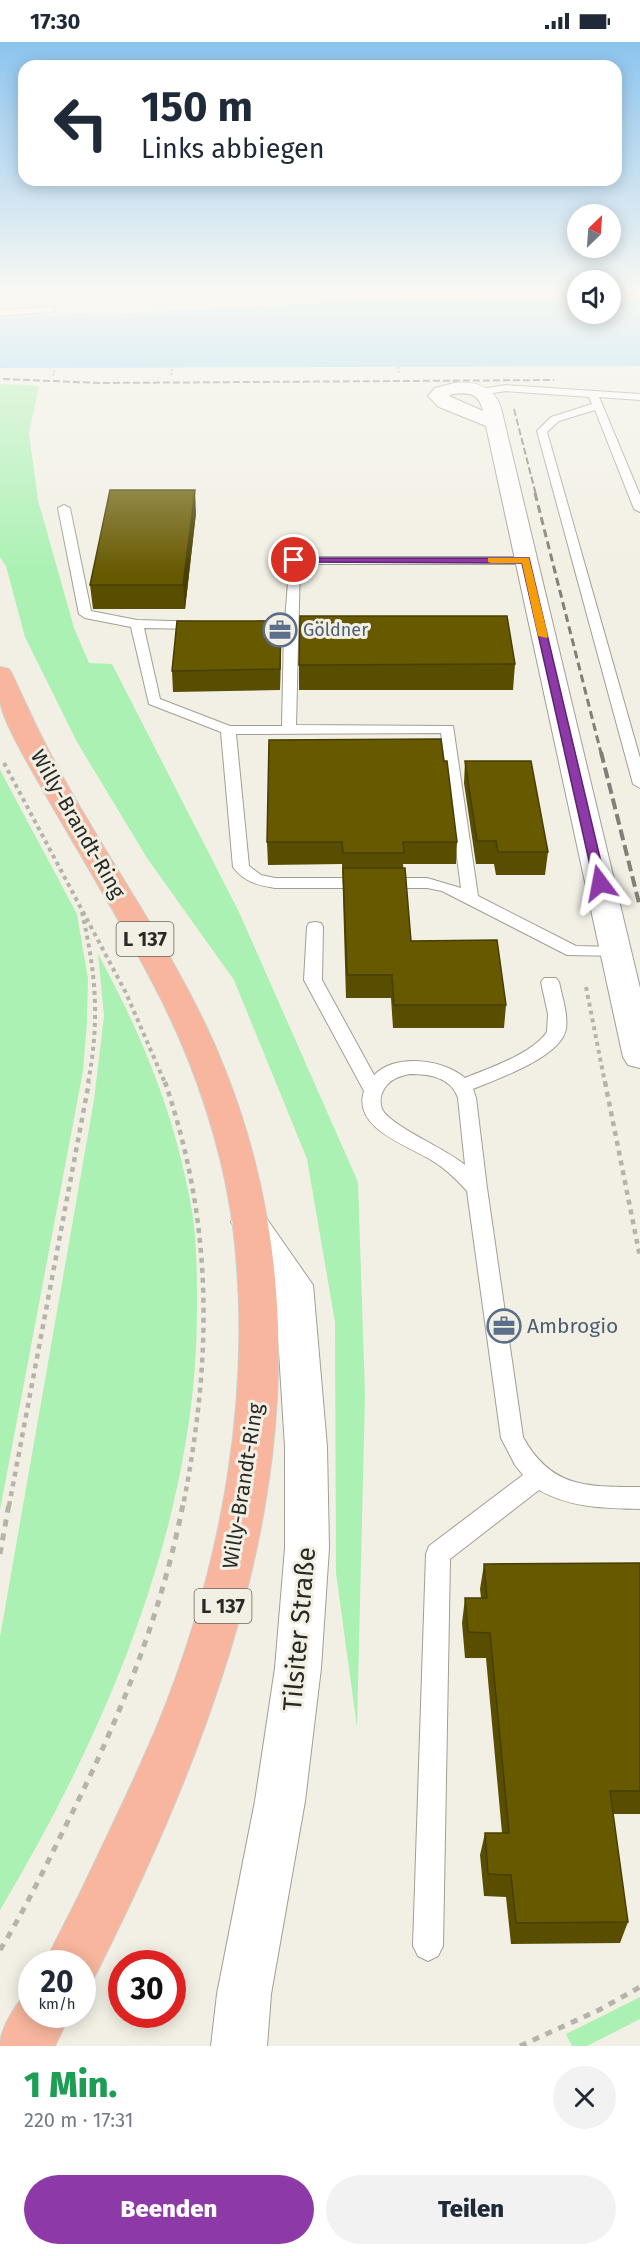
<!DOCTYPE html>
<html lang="de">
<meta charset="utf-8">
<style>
body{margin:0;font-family:"Fira Sans",sans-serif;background:#f2f2f3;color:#1f2937;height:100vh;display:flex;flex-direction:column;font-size:22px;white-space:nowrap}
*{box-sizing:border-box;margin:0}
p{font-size:20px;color:#747a83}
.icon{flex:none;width:33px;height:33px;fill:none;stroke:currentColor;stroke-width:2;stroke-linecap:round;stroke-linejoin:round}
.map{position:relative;height:2004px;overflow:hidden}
.sheet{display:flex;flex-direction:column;background:#fff;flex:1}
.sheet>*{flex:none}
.hud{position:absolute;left:18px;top:18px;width:604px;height:126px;border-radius:18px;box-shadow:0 3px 15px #0003;background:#fff;color:#1f2937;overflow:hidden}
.needle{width:39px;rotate:25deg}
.buttons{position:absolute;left:567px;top:162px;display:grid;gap:12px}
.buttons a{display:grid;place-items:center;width:54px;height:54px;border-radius:50%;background:#fff;box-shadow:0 3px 15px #0003;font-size:30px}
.speed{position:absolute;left:18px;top:1908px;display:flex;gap:12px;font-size:30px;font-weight:700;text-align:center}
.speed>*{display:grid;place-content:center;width:78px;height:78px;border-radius:50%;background:#fff;box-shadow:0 3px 15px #0003;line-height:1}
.speed small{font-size:15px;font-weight:400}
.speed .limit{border:9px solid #d22;background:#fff;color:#111}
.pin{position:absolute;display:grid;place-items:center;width:51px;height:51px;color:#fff;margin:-26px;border:3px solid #fff;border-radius:50%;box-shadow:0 2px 6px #0007}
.me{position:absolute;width:66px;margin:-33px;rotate:347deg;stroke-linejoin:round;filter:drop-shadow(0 0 4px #0008)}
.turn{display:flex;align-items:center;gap:21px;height:126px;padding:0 24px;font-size:27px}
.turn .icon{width:78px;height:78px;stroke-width:2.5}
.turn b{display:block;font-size:42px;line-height:51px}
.round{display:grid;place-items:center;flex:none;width:63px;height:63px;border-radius:32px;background:#f2f2f3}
.headline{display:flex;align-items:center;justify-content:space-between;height:102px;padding:0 24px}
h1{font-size:36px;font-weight:800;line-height:45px;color:#1e9e55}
.button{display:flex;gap:12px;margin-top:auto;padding:12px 24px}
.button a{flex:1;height:69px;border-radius:36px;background:#8d39a7;color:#fff;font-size:24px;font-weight:800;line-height:69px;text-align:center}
.button a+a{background:#f2f2f3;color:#1f2937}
.status{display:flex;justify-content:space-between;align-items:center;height:42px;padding:0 30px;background:#fff;direction:ltr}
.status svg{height:16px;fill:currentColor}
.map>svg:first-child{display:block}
</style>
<div class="status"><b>17:30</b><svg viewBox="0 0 49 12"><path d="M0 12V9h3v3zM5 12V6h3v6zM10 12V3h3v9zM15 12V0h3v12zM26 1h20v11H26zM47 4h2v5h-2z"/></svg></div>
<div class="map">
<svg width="640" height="2004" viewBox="0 0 640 2004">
<rect width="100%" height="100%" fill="#f2f0e4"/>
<!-- green -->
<g fill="#aaf1b3">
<path d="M 0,342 L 39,344 L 29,391 L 38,458 L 74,586 L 89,621 L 112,622 L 239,870 L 358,1140 L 365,1353 L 357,1685 L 336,1531 L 335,1280 L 307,1117 L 234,938 L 147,816 L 77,700 L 25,595 L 6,524 L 0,515 Z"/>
<path d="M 0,728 L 77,872 L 88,937 L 87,980 L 83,1029 L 0,1468 Z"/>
<path d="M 98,912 C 143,995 176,1075 192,1169 C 197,1200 197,1233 197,1265 C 198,1476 107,1689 0,1868 L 0,1595 L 94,1058 L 104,974 Z"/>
<path d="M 640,1955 L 640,1977 L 587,2004 L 572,2004 L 566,1992 Z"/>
</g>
<!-- water -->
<path fill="#a2dcfa" d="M 505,257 L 577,257 L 578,272 L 610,272 L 611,257 L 640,258 L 640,324 L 0,326 L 0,276 L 81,271 L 98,273 L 356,259 Z"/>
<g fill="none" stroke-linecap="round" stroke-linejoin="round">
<!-- lane casing -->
<g stroke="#a19f94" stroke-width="2">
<g id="lane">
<path d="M 51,265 L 54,266 L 54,270 L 0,274 L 0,268 Z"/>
<path d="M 506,343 L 640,352 L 640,358 L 599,355 L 640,453 L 640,470 L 634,467 L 595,368 L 559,379 L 547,390 L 640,716 L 640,746 L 633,742 L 537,389 L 551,375 L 592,362 L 589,355 L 506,349 L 480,353 L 475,350 L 480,347 Z"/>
<path d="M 64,463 L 70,466 L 91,569 L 137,578 L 205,580 L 206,583 L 200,587 L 144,586 L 160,657 L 230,684 L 282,684 L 284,587 L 257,587 L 251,583 L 257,579 L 285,579 L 290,515 L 530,515 L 532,518 L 526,522 L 300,522 L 296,683 L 453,684 L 478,854 L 576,904 L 616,905 L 622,906 L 624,910 L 622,914 L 567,913 L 442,849 L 427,846 L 275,846 C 258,843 244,840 233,825 L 221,690 L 149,662 L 131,585 L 85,576 L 79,572 L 58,466 ZM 441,691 L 461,846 L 427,836 L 275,836 L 261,833 L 249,824 L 236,692 Z"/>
<path d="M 315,880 L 321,881 L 323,885 L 322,938 L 374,1033 C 396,1011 443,1017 465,1036 C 489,1026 532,1012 547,990 L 548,972 L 541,940 L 544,936 L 556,936 L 559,940 C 562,955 568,971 566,987 C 561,1015 497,1037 473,1047 L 476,1056 L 487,1146 L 523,1395 C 551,1446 587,1445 640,1445 L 640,1467 C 605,1466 570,1466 539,1448 L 450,1517 L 443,1904 L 438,1914 L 428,1919 L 418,1914 L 413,1904 L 426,1512 L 429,1504 L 523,1433 L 515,1423 L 501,1396 L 467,1149 C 456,1137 445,1126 431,1118 C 407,1103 352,1086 364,1049 L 304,938 L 307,885 L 309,881 ZM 410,1032 C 429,1032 451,1035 458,1056 L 465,1123 C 447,1107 390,1084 382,1067 C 380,1061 380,1054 383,1049 C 388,1038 399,1034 410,1032 Z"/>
</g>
</g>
<!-- street casing -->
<g stroke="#a19f94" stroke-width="2">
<g id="street">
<path d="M 454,341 C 476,339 494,344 501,366 L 640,946 L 640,1026 L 628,1023 L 623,1015 L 486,384 L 439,365 L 428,354 L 435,346 ZM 453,352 C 470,350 479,352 483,369 L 449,354 Z"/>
<path d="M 249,1166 L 262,1170 L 313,1243 L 327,1405 L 329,1506 L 321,1626 L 305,1759 L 271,1952 L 267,2004 L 211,2004 L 217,1952 L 255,1759 L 275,1626 L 285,1506 L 285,1405 L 275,1246 L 231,1180 L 236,1170 Z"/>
</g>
</g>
<!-- primary casing -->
<g stroke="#d0d0cf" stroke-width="2">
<g id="primary">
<path d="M 0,625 L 9,627 L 12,632 C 27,664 41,696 58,726 C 109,821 173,907 216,1006 C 353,1323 242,1640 97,1930 L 91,1941 L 82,1944 L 82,1922 L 45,1922 C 55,1898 68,1876 79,1853 C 106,1796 134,1740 158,1682 C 222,1525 255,1347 232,1177 C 221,1101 194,1022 159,953 C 122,880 79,812 39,741 C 28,721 3,680 0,659 C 0,648 0,636 0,625 Z"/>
<path d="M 32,1949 L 32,1972 L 70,1972 L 55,2004 L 0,2004 C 0,1988 17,1956 32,1949 Z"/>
</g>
</g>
<!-- path-far3 -->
<g stroke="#b5b4aa" stroke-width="2" stroke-dasharray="2 2" stroke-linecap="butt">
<path d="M 398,325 L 399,332"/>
<path d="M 171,333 L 172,327"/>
<path d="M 53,334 L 55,327"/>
</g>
<!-- path-far2 -->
<g stroke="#b5b4aa" stroke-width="4" stroke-dasharray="4 4" stroke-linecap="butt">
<path d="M 4,721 L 126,951 L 165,1041"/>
<path d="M 82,870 C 96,932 100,978 88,1041"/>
<path d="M 586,945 L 605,1041"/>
</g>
<!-- path-far1 -->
<g stroke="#b5b4aa" stroke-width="4.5" stroke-dasharray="5 5" stroke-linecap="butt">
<path d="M 165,1040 C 214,1184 212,1316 183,1464"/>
<path d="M 605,1040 L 640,1215"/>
<path d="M 9,1464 L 89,1040"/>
</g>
<!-- path -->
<g stroke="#b5b4aa" stroke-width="5" stroke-dasharray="7 7" stroke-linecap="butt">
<path d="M 0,1512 L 9,1462"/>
<path d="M 0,1908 C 24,1869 44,1828 64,1787 C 116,1685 161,1576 183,1462"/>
<path d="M 520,2004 L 599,1968 L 640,1945"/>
</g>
<!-- lane -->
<use href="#lane" fill="#fff" fill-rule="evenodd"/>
<!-- street -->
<use href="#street" fill="#fff" fill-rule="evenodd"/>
<!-- primary -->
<use href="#primary" fill="#f7b69d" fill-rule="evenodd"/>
<!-- rail-far2 -->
<g stroke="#818078" stroke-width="2" stroke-dasharray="7 3" stroke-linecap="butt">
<path d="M 3,337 L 100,341 L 554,338"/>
<path d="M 514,367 L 536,453"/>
</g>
<!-- rail-far1 -->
<path stroke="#818078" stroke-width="3" stroke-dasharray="8 4.5" stroke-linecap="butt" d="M 535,451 L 601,711"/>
<!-- rail -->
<path stroke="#818078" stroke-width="4" stroke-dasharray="11 5" stroke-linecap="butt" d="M 601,710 L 640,865"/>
</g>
<!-- wall -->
<g fill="#594d00">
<path d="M 196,471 L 185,567 L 93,567 L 90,543 Z"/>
<path d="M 281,579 L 280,648 L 173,650 L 172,629 Z"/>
<path d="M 515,622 L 513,648 L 299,648 L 299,623 Z"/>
<path d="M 444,719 L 457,800 L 456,822 L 403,822 L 411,899 L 506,963 L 504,986 L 393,986 L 391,956 L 346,956 L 342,822 L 268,823 L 267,800 Z"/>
<path d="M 465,719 L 548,810 L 545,833 L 496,833 L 494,822 L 476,822 L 464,741 Z"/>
<path d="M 640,1521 L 640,1772 L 613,1772 L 628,1880 L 620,1901 L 511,1902 L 506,1855 L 484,1854 L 480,1813 L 485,1791 L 502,1791 L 486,1616 L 465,1616 L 462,1581 L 465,1556 L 481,1556 L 480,1547 L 484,1522 Z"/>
</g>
<!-- shaded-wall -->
<g fill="#483e00">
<path d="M 195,448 L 196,471 L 185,567 L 183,543 Z"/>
<path d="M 281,579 L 281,599 L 280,648 L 280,627 Z"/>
</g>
<!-- building -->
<g fill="#675900" stroke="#483e00" stroke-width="1.5">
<path d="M 110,448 L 195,448 L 183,543 L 90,543 Z"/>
<path d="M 300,574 L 507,574 L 515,622 L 299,623 Z"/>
<path d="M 177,579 L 281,579 L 280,627 L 172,629 Z"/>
<path d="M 441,697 L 444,719 L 447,719 L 457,800 L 403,800 L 404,811 L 343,811 L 342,800 L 267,800 L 269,698 Z"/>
<path d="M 465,719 L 531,719 L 548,810 L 498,810 L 496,799 L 477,799 Z"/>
<path d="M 343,826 L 405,826 L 411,899 L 497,898 L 506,963 L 394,963 L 392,933 L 347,933 Z"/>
<path d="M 640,1521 L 640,1749 L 610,1749 L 628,1880 L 516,1881 L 511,1833 L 488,1832 L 485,1791 L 509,1791 L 490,1591 L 468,1590 L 465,1556 L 487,1556 L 484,1522 Z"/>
</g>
<!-- sky -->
<linearGradient id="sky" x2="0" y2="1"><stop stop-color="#8cc4ef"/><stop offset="0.47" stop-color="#f9f8f3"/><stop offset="1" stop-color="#f9f8f3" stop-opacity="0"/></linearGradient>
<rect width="640" height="531" fill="url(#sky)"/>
<!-- route -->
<path fill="#8d39a7" stroke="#5c256d" stroke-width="1.5" d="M 291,516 L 529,516 L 606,841 L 604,843 L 596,843 L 594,841 L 522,521 L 294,520 L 290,518 Z"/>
<!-- slow -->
<path fill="#f59e0b" d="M 488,516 L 529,516 L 548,594 L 547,596 L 538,594 L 522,521 L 491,521 L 488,520 Z"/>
<!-- icons -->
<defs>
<g id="office-ring" transform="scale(1.725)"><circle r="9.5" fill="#f2f0e4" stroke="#5c6f8a" stroke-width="1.5"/><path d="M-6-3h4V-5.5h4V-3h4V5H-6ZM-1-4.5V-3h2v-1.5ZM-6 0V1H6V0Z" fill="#5c6f8a"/></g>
</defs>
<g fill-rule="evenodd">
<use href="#office-ring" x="280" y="588"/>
<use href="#office-ring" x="504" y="1284"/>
</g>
<g text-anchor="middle" stroke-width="6" stroke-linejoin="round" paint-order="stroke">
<!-- far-service labels -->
<g font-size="18" fill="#4e5e75" stroke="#f2f0e4" text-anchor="start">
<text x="303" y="594">Göldner</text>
</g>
<!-- shield labels -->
<g fill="#f2f0e4" stroke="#66655e" stroke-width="1.5">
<rect x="116.5" y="880" width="57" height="34" rx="4.5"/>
<rect x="194.5" y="1547" width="57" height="34" rx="4.5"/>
</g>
<g font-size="20" font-weight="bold" fill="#2a2925">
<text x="145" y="904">L 137</text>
<text x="223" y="1571">L 137</text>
</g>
<!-- street labels -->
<g font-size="21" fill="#2a2925" stroke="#f2f0e4">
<text transform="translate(78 782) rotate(60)" y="7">Willy-Brandt-Ring</text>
<text transform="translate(243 1444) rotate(-81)" y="7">Willy-Brandt-Ring</text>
</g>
<!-- service labels -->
<g font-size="21" fill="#4e5e75" stroke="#f2f0e4" text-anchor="start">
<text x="527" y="1291">Ambrogio</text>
</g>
<!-- near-street labels -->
<g font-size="26" fill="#2a2925" stroke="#f2f0e4">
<text transform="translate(299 1587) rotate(-85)" y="9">Tilsiter Straße</text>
</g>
</g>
</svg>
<div class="buttons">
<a><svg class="needle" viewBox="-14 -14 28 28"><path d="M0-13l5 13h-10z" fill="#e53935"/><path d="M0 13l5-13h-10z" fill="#747a83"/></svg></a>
<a><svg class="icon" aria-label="sound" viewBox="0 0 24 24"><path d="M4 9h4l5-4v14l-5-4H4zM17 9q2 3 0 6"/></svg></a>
</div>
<div class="speed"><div>20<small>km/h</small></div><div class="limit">30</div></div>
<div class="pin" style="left:294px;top:518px;background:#d93025"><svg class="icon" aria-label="arrive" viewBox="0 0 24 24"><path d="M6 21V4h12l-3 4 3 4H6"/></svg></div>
<svg class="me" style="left:600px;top:841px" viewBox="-20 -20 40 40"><path d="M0-17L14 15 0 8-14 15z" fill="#8d39a7" stroke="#fff" stroke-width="4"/></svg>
<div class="hud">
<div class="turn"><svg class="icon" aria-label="left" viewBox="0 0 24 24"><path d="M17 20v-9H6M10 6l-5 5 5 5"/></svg><div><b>150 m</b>Links abbiegen</div></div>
</div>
</div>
<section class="sheet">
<div class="headline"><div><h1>1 Min.</h1><p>220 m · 17:31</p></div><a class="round"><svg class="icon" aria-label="close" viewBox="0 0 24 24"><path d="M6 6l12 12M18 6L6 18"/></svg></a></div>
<div class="button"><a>Beenden</a><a>Teilen</a></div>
</section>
